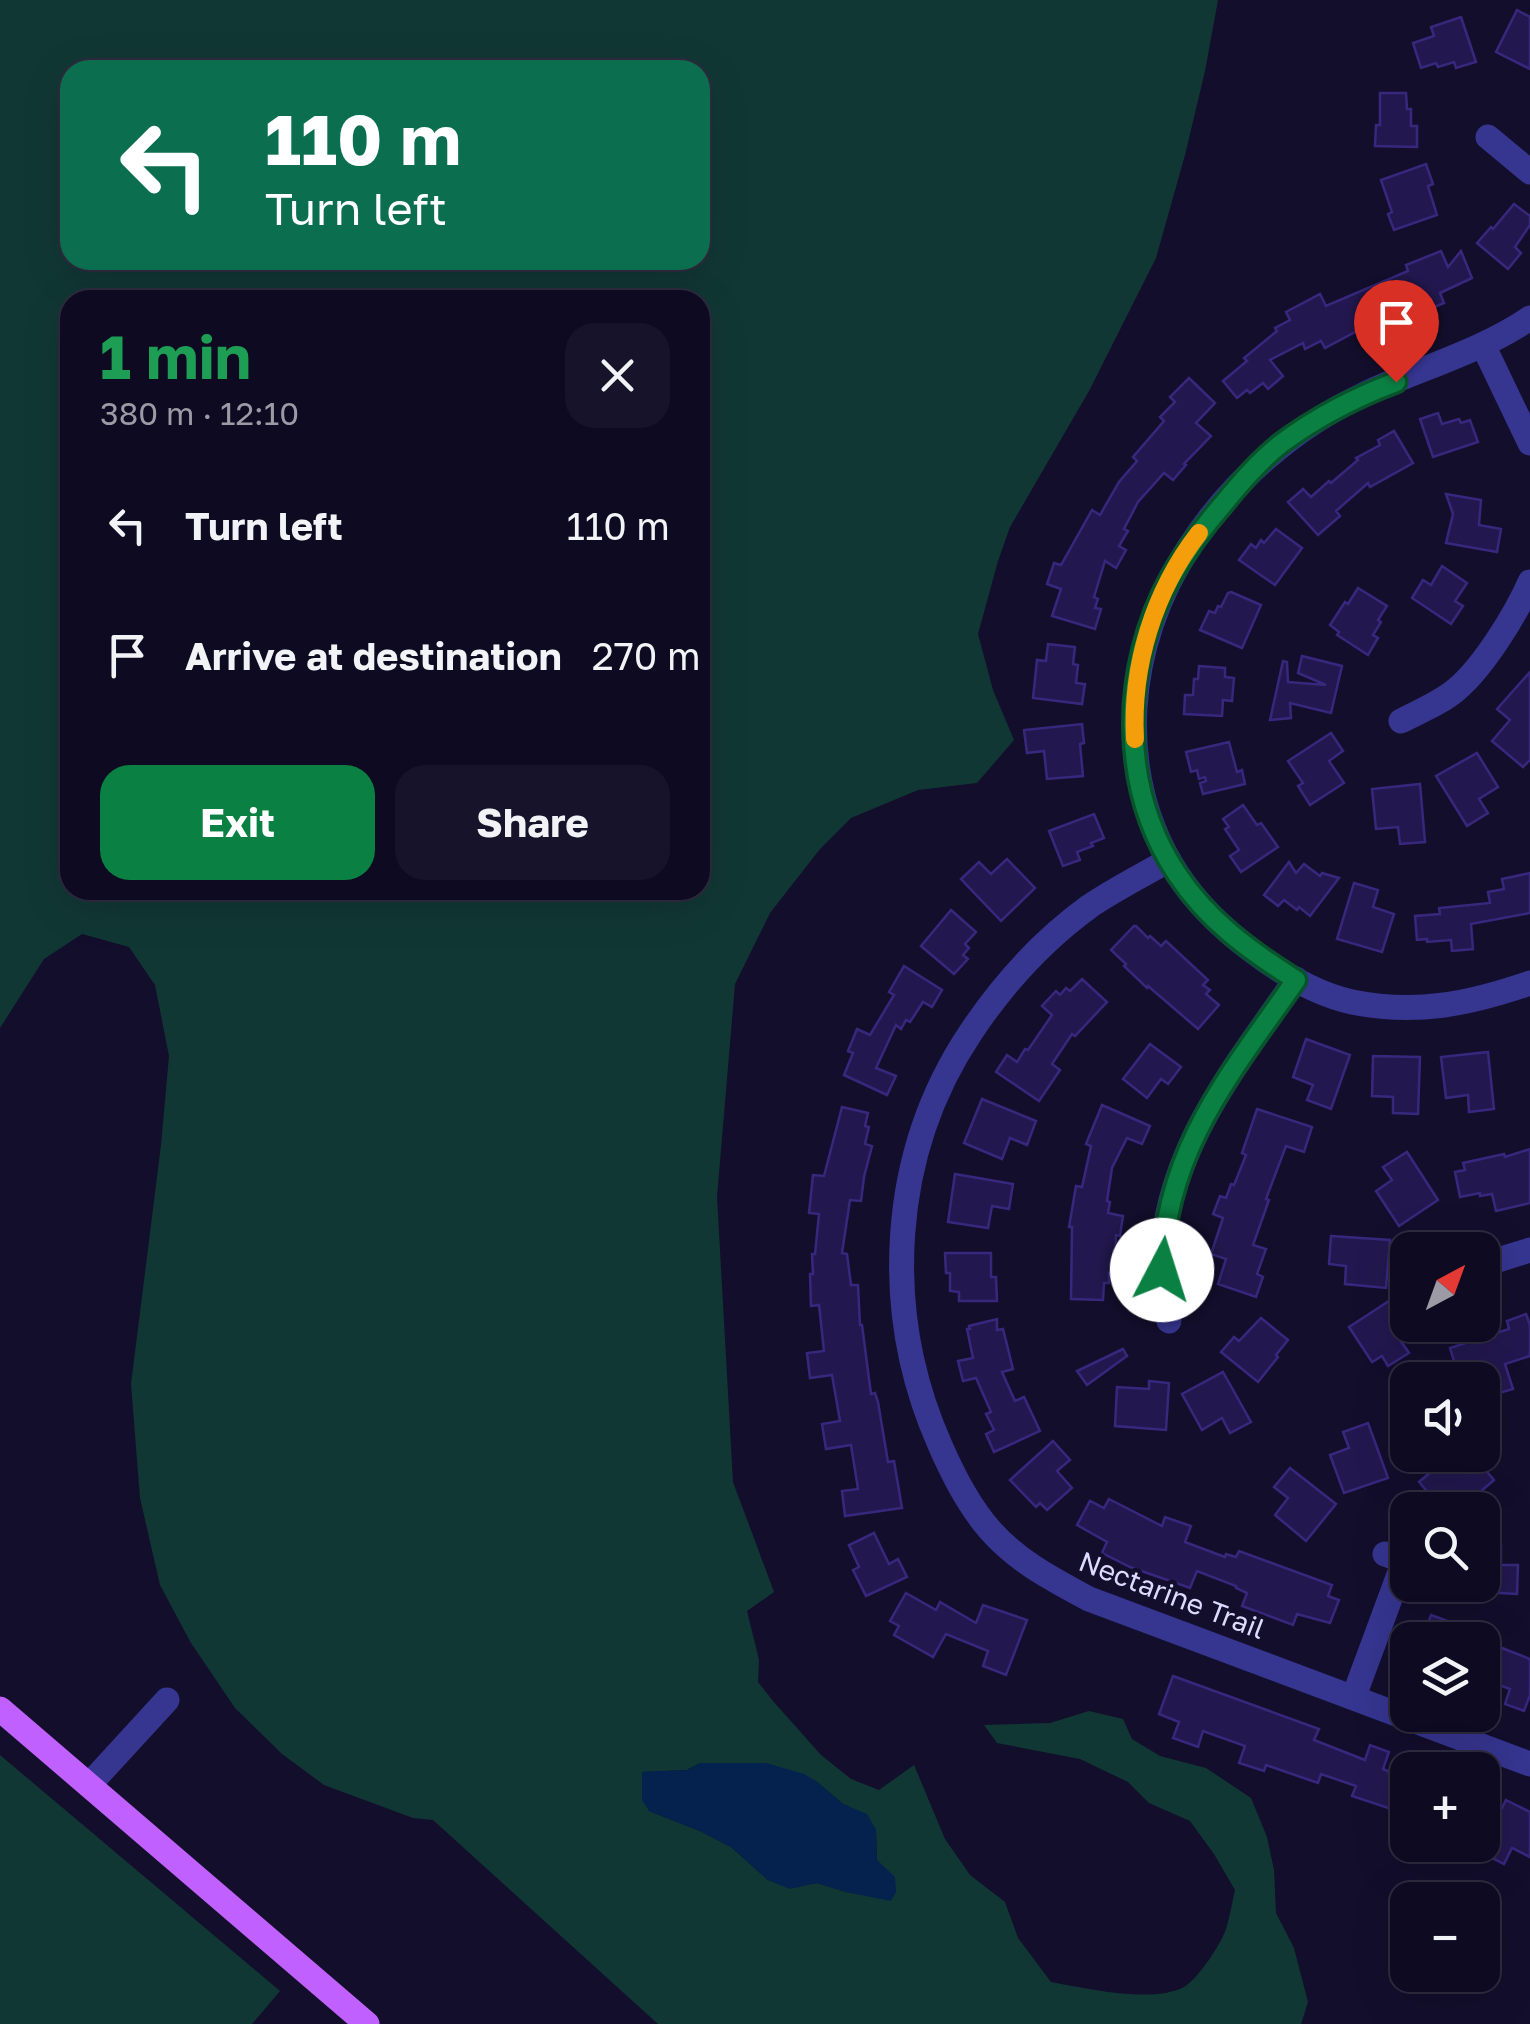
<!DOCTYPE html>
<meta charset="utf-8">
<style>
body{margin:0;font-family:"Golos Text",sans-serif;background:#17132a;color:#f1f3f6;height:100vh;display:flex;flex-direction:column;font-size:38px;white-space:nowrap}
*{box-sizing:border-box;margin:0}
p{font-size:32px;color:#9b9aa5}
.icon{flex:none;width:55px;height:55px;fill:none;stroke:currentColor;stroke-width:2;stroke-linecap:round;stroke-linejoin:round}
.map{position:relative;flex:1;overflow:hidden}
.drawer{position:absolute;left:60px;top:290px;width:650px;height:610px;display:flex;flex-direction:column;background:#0e0a21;border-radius:30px;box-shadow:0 10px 40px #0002,0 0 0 2px #2e2b3f}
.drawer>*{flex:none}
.banner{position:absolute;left:60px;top:60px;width:650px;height:210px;border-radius:30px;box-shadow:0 10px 40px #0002,0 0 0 2px #2e2b3f;background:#0b6e4f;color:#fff;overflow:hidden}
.needle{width:65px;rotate:41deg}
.buttons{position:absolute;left:1390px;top:1232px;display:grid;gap:20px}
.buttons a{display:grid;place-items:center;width:110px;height:110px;border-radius:20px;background:#0e0a21;box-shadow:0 10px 40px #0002,0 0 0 2px #2e2b3f;font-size:50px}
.pin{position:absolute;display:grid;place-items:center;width:85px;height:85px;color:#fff;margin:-102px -42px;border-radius:50% 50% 50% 0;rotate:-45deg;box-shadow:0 0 10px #0007}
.pin .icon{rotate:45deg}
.me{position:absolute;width:110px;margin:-55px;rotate:5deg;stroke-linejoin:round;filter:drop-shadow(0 0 8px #0008)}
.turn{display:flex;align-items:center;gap:35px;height:210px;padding:0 40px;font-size:45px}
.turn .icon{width:130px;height:130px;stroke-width:2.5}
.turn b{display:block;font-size:70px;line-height:85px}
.round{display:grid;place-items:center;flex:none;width:105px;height:105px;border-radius:30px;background:#17132a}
.overview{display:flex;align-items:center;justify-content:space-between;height:170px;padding:0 40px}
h1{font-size:60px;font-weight:700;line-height:75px;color:#1e9e55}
.primary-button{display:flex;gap:20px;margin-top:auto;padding:20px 40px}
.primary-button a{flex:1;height:115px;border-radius:30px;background:#0b8043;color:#fff;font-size:40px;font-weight:700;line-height:115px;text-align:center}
.primary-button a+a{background:#17132a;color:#f1f3f6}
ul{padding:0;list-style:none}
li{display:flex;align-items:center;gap:30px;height:130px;padding:0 40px}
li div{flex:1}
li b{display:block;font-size:38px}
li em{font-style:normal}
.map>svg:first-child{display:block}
</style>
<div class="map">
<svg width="1530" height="2024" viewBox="0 0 1530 2024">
<rect width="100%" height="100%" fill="#130e2c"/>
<!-- green -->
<g fill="#113735" fill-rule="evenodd">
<path d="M 0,0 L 1218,0 L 1205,71 L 1185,155 L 1156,258 L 1089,391 L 1010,527 L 998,561 L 978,634 L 993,690 L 1014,740 L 977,783 L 918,790 L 851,818 L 820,849 L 770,913 L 735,984 L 717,1197 L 733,1482 L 774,1592 L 747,1611 L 759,1660 L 758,1682 L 773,1701 L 821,1755 L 851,1779 L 879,1790 L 914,1765 L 945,1839 L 970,1875 L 1005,1902 L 1018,1938 L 1051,1982 C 1085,1988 1152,2004 1184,1987 C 1198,1979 1221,1944 1226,1929 C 1230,1916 1232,1903 1235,1890 L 1214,1854 L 1190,1821 L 1149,1803 L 1128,1782 L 1080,1759 L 997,1743 L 984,1725 L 1050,1723 L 1089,1711 L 1123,1719 L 1132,1739 L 1160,1756 L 1206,1768 L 1251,1798 L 1267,1837 L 1274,1870 L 1276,1913 L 1294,1948 L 1308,2002 L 1301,2024 L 658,2024 L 433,1820 L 413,1818 L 324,1785 L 282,1754 L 235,1708 L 191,1643 L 160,1585 L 140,1498 L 131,1384 L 161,1145 L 169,1056 L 155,985 L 129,947 L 82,934 L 44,959 L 0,1028 ZM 70,70 L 700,70 L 700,260 L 70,260 ZM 70,300 L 700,300 L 700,890 L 70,890 ZM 700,1763 L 766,1763 L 816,1781 L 843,1804 L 867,1815 L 876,1830 L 877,1860 L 892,1900 L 846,1892 L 817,1883 L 790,1888 L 768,1880 L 731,1847 L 700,1831 L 649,1811 L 642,1772 L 687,1770 Z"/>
<path d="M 0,1755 L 280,1991 L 252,2024 L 0,2024 Z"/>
</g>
<!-- water -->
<path fill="#05224f" d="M 700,1763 L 766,1763 L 804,1774 L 816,1781 L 843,1804 L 867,1814 L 876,1830 L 877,1860 L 895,1877 L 896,1892 L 891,1901 L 846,1892 L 817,1883 L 790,1889 L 768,1880 L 731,1847 L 700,1831 L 649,1811 L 642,1800 L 642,1772 L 687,1770 Z"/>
<!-- building -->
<g fill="#22184f" stroke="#37287e" stroke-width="2.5">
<path d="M 1517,10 L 1530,17 L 1530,69 L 1496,52 Z"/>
<path d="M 1461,17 L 1476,62 L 1456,68 L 1454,62 L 1438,67 L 1436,63 L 1421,68 L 1413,43 L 1434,36 L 1431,27 Z"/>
<path d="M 1380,93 L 1406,93 L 1407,109 L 1411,109 L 1411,126 L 1417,126 L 1417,147 L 1375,146 L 1376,125 L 1380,125 Z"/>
<path d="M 1426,164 L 1433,184 L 1428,186 L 1437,215 L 1394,230 L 1388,214 L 1392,212 L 1381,180 Z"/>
<path d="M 1514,204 L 1530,216 L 1530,225 L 1515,247 L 1521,253 L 1508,269 L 1477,243 L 1491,227 L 1493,229 Z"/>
<path d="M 1441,251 L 1448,267 L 1461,251 L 1472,278 L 1440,293 L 1444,303 L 1425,311 L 1417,293 L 1389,305 L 1390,309 L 1374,316 L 1378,327 L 1361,335 L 1359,330 L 1325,348 L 1321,341 L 1305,349 L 1303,343 L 1270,360 L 1283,376 L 1268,389 L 1263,383 L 1250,393 L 1247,390 L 1237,398 L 1223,381 L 1247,361 L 1244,358 L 1277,331 L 1275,328 L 1290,320 L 1286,312 L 1320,294 L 1326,306 L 1408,271 L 1406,265 Z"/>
<path d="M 1189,378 L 1215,403 L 1196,423 L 1211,436 L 1184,464 L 1186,465 L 1173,480 L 1164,473 L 1138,502 L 1124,529 L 1128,531 L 1119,546 L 1126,550 L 1116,568 L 1105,561 L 1094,597 L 1098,599 L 1095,608 L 1101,609 L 1095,629 L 1052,616 L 1061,589 L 1047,584 L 1054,563 L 1061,565 L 1092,510 L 1100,515 L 1119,482 L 1137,461 L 1133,457 L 1164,421 L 1160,417 L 1175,402 L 1170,397 Z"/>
<path d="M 1438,413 L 1442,424 L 1459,419 L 1461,423 L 1470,420 L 1478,442 L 1433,457 L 1420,419 Z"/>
<path d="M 1394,431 L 1413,463 L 1370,487 L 1368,483 L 1336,511 L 1340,516 L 1318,535 L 1288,502 L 1303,489 L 1311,497 L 1329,481 L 1331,483 L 1358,460 L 1356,458 L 1380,445 L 1378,440 Z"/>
<path d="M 1446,494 L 1481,500 L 1479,525 L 1501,529 L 1497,552 L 1446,543 L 1453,514 Z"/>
<path d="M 1276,529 L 1302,548 L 1275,585 L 1239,560 L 1251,544 L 1256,548 L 1261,540 L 1264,543 Z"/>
<path d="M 1442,566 L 1467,583 L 1455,601 L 1463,606 L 1451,624 L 1412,598 L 1423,580 L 1431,585 Z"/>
<path d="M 1358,588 L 1387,606 L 1378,620 L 1381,622 L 1373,635 L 1378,638 L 1368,655 L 1337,635 L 1339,632 L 1330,625 L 1345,602 L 1348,604 Z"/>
<path d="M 1231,592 L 1261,605 L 1242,648 L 1200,630 L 1209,611 L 1215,613 L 1218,606 L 1221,607 L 1228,593 Z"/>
<path d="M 1048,644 L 1075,647 L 1073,664 L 1078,665 L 1076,683 L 1085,684 L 1082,704 L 1033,698 L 1037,660 L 1046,661 Z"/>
<path d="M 1302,656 L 1342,666 L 1331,713 L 1290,703 L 1291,718 L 1270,720 L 1283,661 L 1287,662 L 1288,682 L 1326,685 L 1298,673 Z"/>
<path d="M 1199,666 L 1225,668 L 1225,677 L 1234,678 L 1232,701 L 1223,700 L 1222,716 L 1184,714 L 1185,695 L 1193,695 L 1194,679 L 1198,679 Z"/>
<path d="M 1530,672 L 1530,760 L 1523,767 L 1492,741 L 1510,720 L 1497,709 Z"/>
<path d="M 1082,724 L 1084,743 L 1080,744 L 1083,776 L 1047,779 L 1044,751 L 1027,753 L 1024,730 Z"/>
<path d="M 1331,733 L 1343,751 L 1329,761 L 1344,783 L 1310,805 L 1298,786 L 1303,783 L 1288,761 Z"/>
<path d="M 1229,742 L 1237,772 L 1242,770 L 1245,784 L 1203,794 L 1200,783 L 1206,781 L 1205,777 L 1199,779 L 1197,770 L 1191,772 L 1186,752 Z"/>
<path d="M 1477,753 L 1498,787 L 1479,799 L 1488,813 L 1467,826 L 1436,776 Z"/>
<path d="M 1420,784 L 1425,842 L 1400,844 L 1398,827 L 1376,829 L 1372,789 Z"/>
<path d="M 1243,805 L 1257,825 L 1261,823 L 1278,847 L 1241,872 L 1230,856 L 1239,850 L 1225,829 L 1229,827 L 1223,819 Z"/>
<path d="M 1094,814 L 1104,838 L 1091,843 L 1093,846 L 1077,852 L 1080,860 L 1063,866 L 1049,831 Z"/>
<path d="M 1007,859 L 1035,888 L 1001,921 L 961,879 L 979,862 L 991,874 Z"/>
<path d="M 1289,862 L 1296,873 L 1304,864 L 1320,876 L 1322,873 L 1339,878 L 1310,916 L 1299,907 L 1297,910 L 1284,900 L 1278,906 L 1264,895 Z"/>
<path d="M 1530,873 L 1530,913 L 1471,924 L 1473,949 L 1452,951 L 1451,940 L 1427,942 L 1427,939 L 1417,940 L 1415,916 L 1440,914 L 1439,908 L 1490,903 L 1488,892 L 1504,889 L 1502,879 Z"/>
<path d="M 1354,883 L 1378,890 L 1373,907 L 1394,914 L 1382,952 L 1337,939 Z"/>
<path d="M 951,910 L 976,932 L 965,944 L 969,948 L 963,955 L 968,959 L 954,974 L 921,946 Z"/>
<path d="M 1134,926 L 1136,926 L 1148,938 L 1150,936 L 1161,946 L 1166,941 L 1208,980 L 1203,985 L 1210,990 L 1206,994 L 1219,1005 L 1198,1029 L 1148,986 L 1147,988 L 1124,966 L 1126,964 L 1111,950 Z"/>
<path d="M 904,966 L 942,990 L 932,1007 L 923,1002 L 910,1022 L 906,1020 L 901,1029 L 896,1025 L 876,1068 L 896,1076 L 887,1095 L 844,1075 L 853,1053 L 848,1051 L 857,1029 L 870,1035 L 894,995 L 889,992 Z"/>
<path d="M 1082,979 L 1107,1002 L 1075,1036 L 1072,1034 L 1052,1064 L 1060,1070 L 1039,1101 L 996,1072 L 1007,1055 L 1017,1062 L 1025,1049 L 1028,1050 L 1052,1015 L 1042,1006 L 1056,991 L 1060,995 L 1066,988 L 1070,991 Z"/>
<path d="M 1306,1039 L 1350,1055 L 1331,1109 L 1307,1100 L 1313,1085 L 1293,1077 Z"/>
<path d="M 1150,1044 L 1181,1067 L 1168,1084 L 1161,1079 L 1147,1098 L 1123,1079 Z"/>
<path d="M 1488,1052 L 1494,1109 L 1469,1112 L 1468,1095 L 1446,1098 L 1441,1057 Z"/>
<path d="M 1373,1056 L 1420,1057 L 1418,1114 L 1393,1113 L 1393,1097 L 1372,1096 Z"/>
<path d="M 982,1099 L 1036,1121 L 1027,1145 L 1010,1138 L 1002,1159 L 964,1143 Z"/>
<path d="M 1102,1105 L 1150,1126 L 1142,1144 L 1127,1138 L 1112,1168 L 1107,1201 L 1110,1202 L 1108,1213 L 1123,1216 L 1120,1236 L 1116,1235 L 1115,1274 L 1109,1273 L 1109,1283 L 1104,1283 L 1103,1300 L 1071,1299 L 1072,1227 L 1069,1227 L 1076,1186 L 1082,1187 L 1091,1146 L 1086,1144 Z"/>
<path d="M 842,1107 L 868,1113 L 865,1126 L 869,1127 L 865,1144 L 872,1146 L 864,1177 L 861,1201 L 850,1200 L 842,1253 L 847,1254 L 851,1285 L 858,1285 L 860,1325 L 862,1325 L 871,1394 L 875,1393 L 878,1402 L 888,1462 L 894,1461 L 902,1508 L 845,1516 L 842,1491 L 858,1489 L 851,1445 L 826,1449 L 822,1424 L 840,1421 L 832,1375 L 810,1378 L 807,1353 L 824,1351 L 819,1305 L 811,1306 L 810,1274 L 813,1274 L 812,1254 L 815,1254 L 819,1214 L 809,1213 L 813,1175 L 824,1176 Z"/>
<path d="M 1257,1109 L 1312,1127 L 1304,1152 L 1286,1146 L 1266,1199 L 1269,1200 L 1253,1245 L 1266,1249 L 1257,1274 L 1263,1277 L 1256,1297 L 1218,1284 L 1226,1259 L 1211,1254 L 1223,1218 L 1213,1214 L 1220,1196 L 1226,1198 L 1231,1184 L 1234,1185 L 1246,1155 L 1242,1153 Z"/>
<path d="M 1530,1149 L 1530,1203 L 1496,1211 L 1492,1194 L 1480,1196 L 1480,1193 L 1460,1197 L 1455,1172 L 1465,1170 L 1463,1163 L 1504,1154 L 1505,1157 Z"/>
<path d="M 1407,1152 L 1438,1200 L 1399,1226 L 1376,1191 L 1392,1180 L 1383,1167 Z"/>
<path d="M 955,1174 L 1013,1184 L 1009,1209 L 992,1206 L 988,1228 L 948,1222 Z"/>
<path d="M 1331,1236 L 1390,1240 L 1386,1288 L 1345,1284 L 1346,1266 L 1329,1264 Z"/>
<path d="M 945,1253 L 991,1253 L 991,1277 L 996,1277 L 997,1301 L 959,1301 L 959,1292 L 950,1291 L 950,1273 L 946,1273 Z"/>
<path d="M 1392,1299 L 1403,1316 L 1393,1322 L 1401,1335 L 1398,1337 L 1409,1353 L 1388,1366 L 1382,1356 L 1372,1362 L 1349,1327 Z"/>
<path d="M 1526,1314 L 1530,1325 L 1530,1356 L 1505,1364 L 1513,1389 L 1486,1397 L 1482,1380 L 1460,1380 L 1450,1348 L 1509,1329 L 1507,1321 Z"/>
<path d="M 1261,1318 L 1288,1340 L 1276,1355 L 1278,1357 L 1258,1382 L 1221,1352 L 1234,1337 L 1239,1341 Z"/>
<path d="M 997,1319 L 997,1330 L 1003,1329 L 1013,1369 L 1002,1372 L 1015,1401 L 1024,1397 L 1040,1431 L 994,1452 L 986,1434 L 994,1430 L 986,1414 L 991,1412 L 976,1378 L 963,1381 L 958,1361 L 973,1358 L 967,1329 L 970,1329 L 969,1326 Z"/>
<path d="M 1123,1349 L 1127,1356 L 1087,1385 L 1077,1371 Z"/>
<path d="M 1223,1372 L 1251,1422 L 1230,1433 L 1222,1418 L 1202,1430 L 1182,1394 Z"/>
<path d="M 1149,1381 L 1169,1383 L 1166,1430 L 1115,1426 L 1117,1387 L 1149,1389 Z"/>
<path d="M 1368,1423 L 1388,1478 L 1344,1493 L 1330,1455 L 1349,1448 L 1343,1432 Z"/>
<path d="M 1053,1441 L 1070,1460 L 1057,1471 L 1072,1488 L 1047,1510 L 1040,1503 L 1036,1507 L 1010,1480 Z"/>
<path d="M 1451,1455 L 1463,1469 L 1476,1459 L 1494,1480 L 1459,1510 L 1443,1510 L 1419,1482 Z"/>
<path d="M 1290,1468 L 1336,1504 L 1306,1541 L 1275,1515 L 1288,1498 L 1274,1487 Z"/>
<path d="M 1109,1499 L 1162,1526 L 1165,1517 L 1191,1526 L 1185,1542 L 1225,1557 L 1226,1554 L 1236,1557 L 1239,1551 L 1332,1585 L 1328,1596 L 1339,1600 L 1330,1623 L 1297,1614 L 1293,1625 L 1242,1606 L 1247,1593 L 1236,1588 L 1236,1586 L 1197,1571 L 1190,1588 L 1130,1567 L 1102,1553 L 1107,1542 L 1077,1525 L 1090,1501 L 1104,1508 Z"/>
<path d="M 874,1533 L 889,1564 L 898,1559 L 907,1577 L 866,1596 L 853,1570 L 859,1567 L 849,1545 Z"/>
<path d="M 1482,1545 L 1501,1546 L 1501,1565 L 1518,1565 L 1517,1594 L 1482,1592 Z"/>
<path d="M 906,1593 L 936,1610 L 940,1602 L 976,1623 L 983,1605 L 1027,1620 L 1006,1675 L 983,1666 L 988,1651 L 946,1634 L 933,1657 L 894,1635 L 899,1626 L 890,1621 Z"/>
<path d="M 1431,1615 L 1453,1623 L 1446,1640 L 1422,1640 Z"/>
<path d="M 1502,1648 L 1530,1659 L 1530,1695 L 1524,1711 L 1505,1704 L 1510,1689 L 1499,1685 L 1500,1682 L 1482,1676 L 1490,1651 L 1500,1655 Z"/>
<path d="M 1173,1676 L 1319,1729 L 1314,1740 L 1365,1760 L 1370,1745 L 1389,1752 L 1383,1769 L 1408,1780 L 1408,1795 L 1404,1807 L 1393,1803 L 1391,1809 L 1352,1796 L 1356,1786 L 1321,1774 L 1318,1783 L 1266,1765 L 1264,1771 L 1239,1763 L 1245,1746 L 1203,1731 L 1198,1747 L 1173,1738 L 1179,1722 L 1159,1714 Z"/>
<path d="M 1506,1800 L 1530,1812 L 1530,1857 L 1512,1848 L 1504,1864 L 1480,1852 Z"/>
</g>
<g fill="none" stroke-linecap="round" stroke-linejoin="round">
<!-- minor -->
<g stroke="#363590" stroke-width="25">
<path d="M 1488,137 L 1530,172"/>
<path d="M 1530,318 C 1480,352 1420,368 1365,394 C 1294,427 1233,480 1190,546 C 1125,643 1112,775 1178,875 C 1197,904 1223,929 1251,950 C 1281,973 1315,994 1352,1002 C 1416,1015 1469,1004 1530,983"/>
<path d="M 1483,345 L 1530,443"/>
<path d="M 1401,721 C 1420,711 1441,703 1457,689 C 1484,666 1516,614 1530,582"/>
<path d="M 1169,860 C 1143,875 1115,889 1090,906 C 1043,940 1003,984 971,1032 C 889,1154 881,1312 940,1445 C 953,1475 968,1505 990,1530 C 1017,1561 1052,1579 1089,1599 L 1530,1764"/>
<path d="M 1482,1265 L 1530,1250"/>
<path d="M 1169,1321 C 1166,1296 1161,1270 1163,1245 C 1173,1141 1239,1062 1296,979"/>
<path d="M 1354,1696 L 1404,1561 L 1385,1554"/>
<path d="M 89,1785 L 167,1700"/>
</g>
<!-- major -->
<path stroke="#c061ff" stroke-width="25" d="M 0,1709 L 367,2024"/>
</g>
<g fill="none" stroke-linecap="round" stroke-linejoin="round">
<!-- route casing -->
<g stroke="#07532c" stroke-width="25">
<path id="route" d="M 1162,1270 C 1165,1150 1231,1073 1296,980 C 1250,951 1207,920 1177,874 C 1119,787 1121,668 1171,577 C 1186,550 1204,526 1224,503 C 1241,482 1260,460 1282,443 C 1317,417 1356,397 1396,382"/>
</g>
<!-- route -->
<use href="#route" stroke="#0b8043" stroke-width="18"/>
<!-- slow -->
<path stroke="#f59e0b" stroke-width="18" d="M 1135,739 C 1131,666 1154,591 1199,533"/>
</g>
<g text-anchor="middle" stroke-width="9" stroke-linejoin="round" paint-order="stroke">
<!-- street labels -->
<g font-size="28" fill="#dddaff" stroke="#130e2c">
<text transform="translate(1172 1595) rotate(21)" y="10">Nectarine Trail</text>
</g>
</g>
</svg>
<div class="buttons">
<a><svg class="needle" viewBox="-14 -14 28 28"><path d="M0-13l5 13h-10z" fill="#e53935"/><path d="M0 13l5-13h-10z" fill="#9b9aa5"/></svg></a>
<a><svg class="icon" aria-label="sound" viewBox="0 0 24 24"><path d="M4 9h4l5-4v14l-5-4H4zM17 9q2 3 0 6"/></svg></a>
<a><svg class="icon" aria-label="search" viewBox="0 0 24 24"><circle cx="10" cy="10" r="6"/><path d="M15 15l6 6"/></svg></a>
<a><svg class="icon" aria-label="layers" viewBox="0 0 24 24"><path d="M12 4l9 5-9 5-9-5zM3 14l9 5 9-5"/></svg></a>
<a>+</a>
<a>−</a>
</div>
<div class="pin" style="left:1396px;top:382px;background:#d93025"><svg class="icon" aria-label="arrive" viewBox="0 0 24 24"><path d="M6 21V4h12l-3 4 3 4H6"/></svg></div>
<svg class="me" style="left:1162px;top:1270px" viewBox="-20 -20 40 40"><circle r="19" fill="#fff"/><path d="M0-13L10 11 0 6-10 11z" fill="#0b8043"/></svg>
<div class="banner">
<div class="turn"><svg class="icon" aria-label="left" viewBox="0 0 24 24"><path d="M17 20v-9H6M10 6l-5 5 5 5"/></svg><div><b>110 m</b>Turn left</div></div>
</div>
<section class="drawer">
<div class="overview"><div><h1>1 min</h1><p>380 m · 12:10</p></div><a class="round"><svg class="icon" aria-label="close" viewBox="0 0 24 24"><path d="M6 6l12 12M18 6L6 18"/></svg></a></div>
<ul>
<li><svg class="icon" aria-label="left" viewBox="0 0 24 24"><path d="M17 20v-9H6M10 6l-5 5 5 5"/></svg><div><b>Turn left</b></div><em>110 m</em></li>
<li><svg class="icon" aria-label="arrive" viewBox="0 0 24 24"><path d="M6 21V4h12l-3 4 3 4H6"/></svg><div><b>Arrive at destination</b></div><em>270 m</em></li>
</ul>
<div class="primary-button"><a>Exit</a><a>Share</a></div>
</section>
</div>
